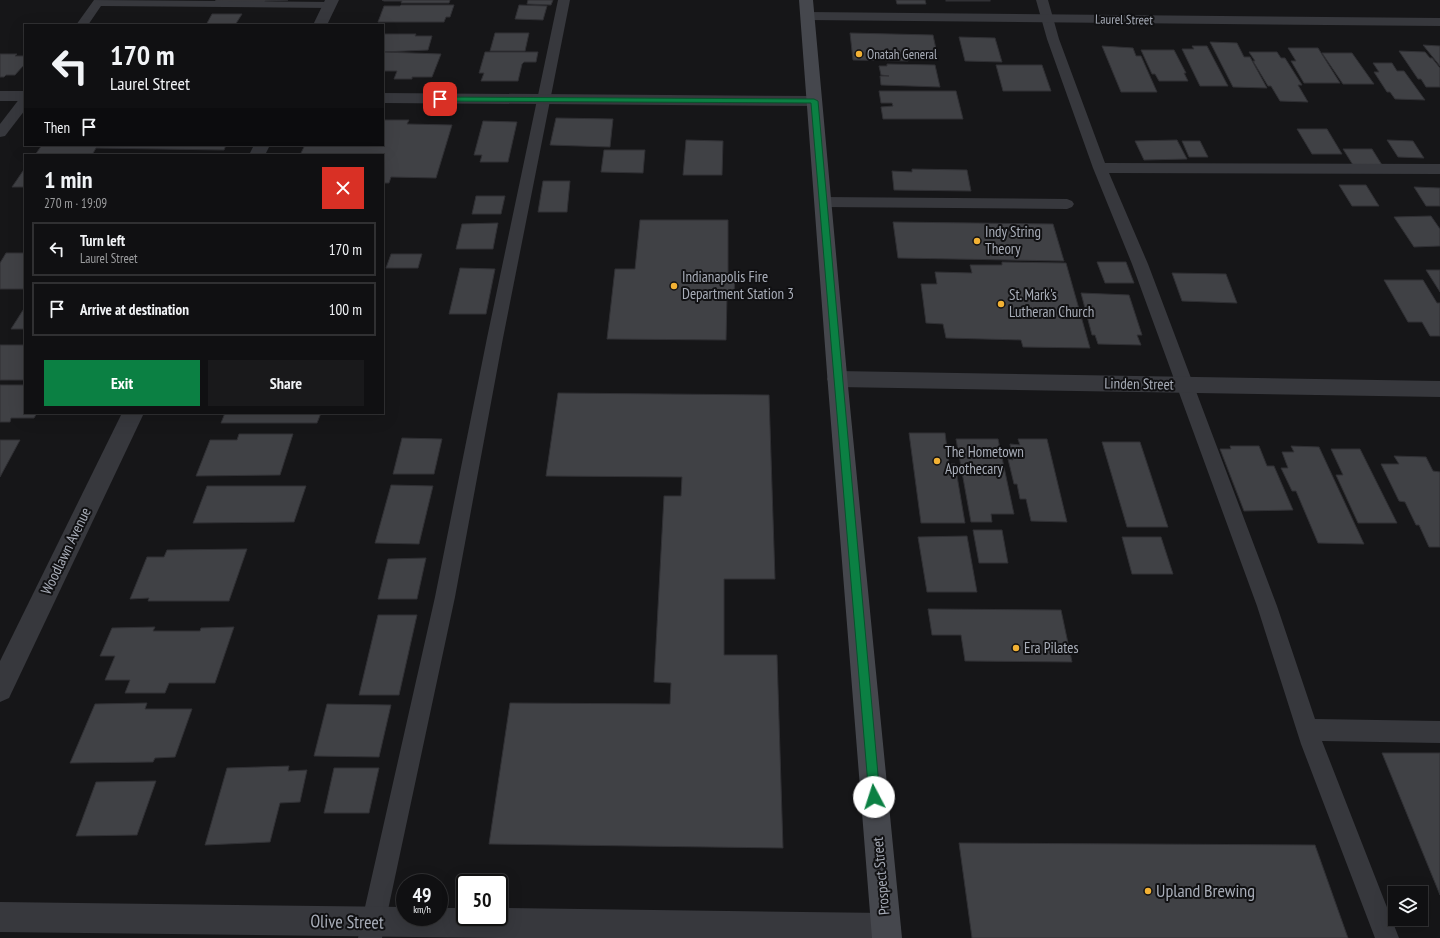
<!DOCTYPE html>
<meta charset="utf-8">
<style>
body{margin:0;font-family:"PT Sans Narrow",sans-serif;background:#19191b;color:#f1f3f6;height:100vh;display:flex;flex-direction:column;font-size:15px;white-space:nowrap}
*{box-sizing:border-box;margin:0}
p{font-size:13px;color:#9c9d9f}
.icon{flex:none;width:22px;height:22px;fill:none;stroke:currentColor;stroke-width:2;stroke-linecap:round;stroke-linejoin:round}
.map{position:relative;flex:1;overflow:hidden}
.side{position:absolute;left:24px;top:154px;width:360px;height:260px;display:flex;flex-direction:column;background:#101012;border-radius:0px;box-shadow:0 4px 16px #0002,0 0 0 1px #303032}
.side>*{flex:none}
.top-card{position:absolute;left:24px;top:24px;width:360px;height:122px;border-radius:0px;box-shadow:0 4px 16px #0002,0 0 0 1px #303032;background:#101012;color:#f1f3f6;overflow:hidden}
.controls{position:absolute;left:1388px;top:886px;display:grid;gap:8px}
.controls a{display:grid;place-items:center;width:40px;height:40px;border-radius:0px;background:#101012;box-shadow:0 4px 16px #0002,0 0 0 1px #303032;font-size:20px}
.speed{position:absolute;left:396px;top:874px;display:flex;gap:8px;font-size:20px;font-weight:700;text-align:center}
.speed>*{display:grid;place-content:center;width:52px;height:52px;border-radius:50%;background:#101012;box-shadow:0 4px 16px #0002,0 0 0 1px #303032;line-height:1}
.speed small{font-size:10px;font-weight:400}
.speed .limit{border:2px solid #111;border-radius:6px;background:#fff;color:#111}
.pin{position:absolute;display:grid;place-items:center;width:34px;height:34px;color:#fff;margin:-17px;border-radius:8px;box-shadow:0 2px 6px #0006}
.me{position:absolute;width:44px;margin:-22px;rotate:355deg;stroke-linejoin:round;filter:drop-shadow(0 0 3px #0008)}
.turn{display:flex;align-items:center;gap:14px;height:84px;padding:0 20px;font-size:18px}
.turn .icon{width:52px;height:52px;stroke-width:2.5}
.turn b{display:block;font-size:28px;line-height:34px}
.then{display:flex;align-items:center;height:38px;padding:0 20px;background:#0003;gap:8px;font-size:15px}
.round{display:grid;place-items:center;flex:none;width:42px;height:42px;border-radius:0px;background:#19191b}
.headline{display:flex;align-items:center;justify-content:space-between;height:68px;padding:0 20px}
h1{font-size:24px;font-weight:700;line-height:30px}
.cta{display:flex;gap:8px;margin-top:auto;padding:8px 20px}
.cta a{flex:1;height:46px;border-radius:0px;background:#0b8043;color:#fff;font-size:16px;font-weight:700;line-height:46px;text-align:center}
.cta a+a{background:#19191b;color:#f1f3f6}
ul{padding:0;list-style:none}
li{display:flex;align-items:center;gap:12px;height:54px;margin:0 8px 6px;padding:0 12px;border:2px solid #303032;border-radius:0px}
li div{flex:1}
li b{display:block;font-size:15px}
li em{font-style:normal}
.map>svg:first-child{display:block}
</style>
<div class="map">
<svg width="1440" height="938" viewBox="0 0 1440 938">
<rect width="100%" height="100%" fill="#161618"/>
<!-- building -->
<g fill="#404145" stroke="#303034">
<path d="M 216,0 L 288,0 L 265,1 L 264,2 L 215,2 Z"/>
<path d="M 382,0 L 450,0 L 449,3 L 401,3 L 402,1 L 384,1 Z"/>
<path d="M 528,0 L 553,0 L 551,5 L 527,4 Z"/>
<path d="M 896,0 L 925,0 L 926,4 L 897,4 Z"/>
<rect x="946" y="0" width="44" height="1"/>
<path d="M 401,5 L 454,5 L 450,17 L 446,17 L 444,22 L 378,22 L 384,6 L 400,6 Z"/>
<path d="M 519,5 L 547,6 L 543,20 L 515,19 Z"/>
<path d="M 212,14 L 242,14 L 235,25 L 206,25 Z"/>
<path d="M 495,33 L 529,33 L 525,51 L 490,51 Z"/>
<path d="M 850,33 L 933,35 L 937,54 L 930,54 L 931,57 L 907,57 L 908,61 L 853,60 Z"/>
<path d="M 383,34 L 416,34 L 415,36 L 432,36 L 428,50 L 383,52 Z"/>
<path d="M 959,37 L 995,38 L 1002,62 L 965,61 Z"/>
<path d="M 1210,42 L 1237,43 L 1244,57 L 1250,57 L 1267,88 L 1233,87 Z"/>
<path d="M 1423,45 L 1440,46 L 1440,66 Z"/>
<path d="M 1102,46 L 1133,48 L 1136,56 L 1141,56 L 1157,92 L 1121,92 Z"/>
<path d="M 1192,46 L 1207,46 L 1228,86 L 1200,86 L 1182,49 L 1194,49 Z"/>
<path d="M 1288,48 L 1318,48 L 1340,83 L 1304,83 L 1291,61 L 1296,61 Z"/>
<path d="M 1141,50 L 1174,50 L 1186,73 L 1184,73 L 1188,81 L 1159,81 L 1155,74 L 1152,74 Z"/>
<path d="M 1399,51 L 1425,52 L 1430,58 L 1432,58 L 1440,68 L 1440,87 L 1426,87 L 1421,79 L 1418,79 Z"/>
<path d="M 383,52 L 441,54 L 432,77 L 412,77 L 412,79 L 394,79 L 397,71 L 383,71 Z"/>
<path d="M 485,52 L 538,52 L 536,62 L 524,62 L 522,64 L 518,81 L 481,81 L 484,73 L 479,73 Z"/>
<path d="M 1249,52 L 1277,52 L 1281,58 L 1285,58 L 1302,85 L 1298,85 L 1308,102 L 1280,101 L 1271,86 L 1268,86 L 1253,61 L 1255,61 Z"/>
<path d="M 1322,53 L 1352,53 L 1374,84 L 1343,84 Z"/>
<path d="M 0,54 L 17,54 L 15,56 L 25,56 L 25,66 L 23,66 L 15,75 L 6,75 L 4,77 L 0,77 Z"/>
<path d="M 1373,63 L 1392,63 L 1397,71 L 1404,71 L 1425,100 L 1395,99 L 1390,92 L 1387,92 L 1374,72 L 1379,72 Z"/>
<path d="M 887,64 L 935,65 L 940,87 L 881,85 L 880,76 L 889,76 L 881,75 L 879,66 L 887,66 Z"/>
<path d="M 996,65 L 1042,65 L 1051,91 L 1003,91 Z"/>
<path d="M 879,91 L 956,91 L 963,119 L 883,119 L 881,107 L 893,106 L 892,103 L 881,103 Z"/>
<path d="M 556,118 L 613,119 L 610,147 L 550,145 Z"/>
<path d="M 383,120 L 409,120 L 407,124 L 452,125 L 436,178 L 391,177 L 389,183 L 383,183 L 383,155 L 300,155 L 305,145 L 383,145 Z"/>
<path d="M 483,121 L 517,122 L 508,162 L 480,162 L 482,155 L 474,155 Z"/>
<path d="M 1297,129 L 1327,129 L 1342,154 L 1312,154 Z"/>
<path d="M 686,140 L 723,141 L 722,175 L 683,175 Z"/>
<path d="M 1177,140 L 1187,159 L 1144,160 L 1135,141 Z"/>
<path d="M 1387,140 L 1413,141 L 1424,158 L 1398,157 Z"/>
<path d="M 1182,141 L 1200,141 L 1208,157 L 1189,157 Z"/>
<path d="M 42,145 L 226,145 L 224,150 L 96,148 L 92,155 L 35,155 Z"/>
<path d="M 1343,149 L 1372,149 L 1382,165 L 1353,165 Z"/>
<path d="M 604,150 L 645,150 L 643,173 L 601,172 Z"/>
<path d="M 25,168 L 25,187 L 12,187 Z"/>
<path d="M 912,169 L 967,170 L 971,191 L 894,190 L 892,171 L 912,172 Z"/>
<path d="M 543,181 L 570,181 L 567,212 L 538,212 Z"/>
<path d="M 1339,185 L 1366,185 L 1379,206 L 1352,206 Z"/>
<path d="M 1414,187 L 1440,188 L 1440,206 L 1426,206 Z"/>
<path d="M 476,196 L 505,196 L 501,214 L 472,214 Z"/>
<path d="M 1431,216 L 1440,229 L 1440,246 L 1414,247 L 1394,217 Z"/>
<path d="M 640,220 L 728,220 L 728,277 L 735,277 L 734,294 L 727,295 L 726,340 L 607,339 L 615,269 L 635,269 Z"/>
<path d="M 893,222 L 1053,224 L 1064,261 L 898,258 Z"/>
<path d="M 498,223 L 493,249 L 456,249 L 462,224 Z"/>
<path d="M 6,253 L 25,253 L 25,289 L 0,289 L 0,263 Z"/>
<path d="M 391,254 L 422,254 L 418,268 L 386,268 Z"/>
<path d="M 1002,262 L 1066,263 L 1090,348 L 1023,347 L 1021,340 L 946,338 L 943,324 L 926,323 L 921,284 L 937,284 L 935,272 L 972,273 L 970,265 L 1002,265 Z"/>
<path d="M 1097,262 L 1126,262 L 1134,283 L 1105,283 Z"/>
<path d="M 460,268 L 495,269 L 486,314 L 449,314 Z"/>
<path d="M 1426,270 L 1440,270 L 1440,292 Z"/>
<path d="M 1172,273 L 1226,274 L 1237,303 L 1182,301 Z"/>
<path d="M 1384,280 L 1423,280 L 1437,303 L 1440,303 L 1440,336 L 1430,336 L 1422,322 L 1408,322 Z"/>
<path d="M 1081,293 L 1129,295 L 1142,335 L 1137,335 L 1141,345 L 1098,344 L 1095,335 L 1092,335 Z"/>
<path d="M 25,307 L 25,329 L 11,329 Z"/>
<rect x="0" y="345" width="25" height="35"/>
<path d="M 0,385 L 25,385 L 25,413 L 37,413 L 34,418 L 11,418 L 10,422 L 0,422 Z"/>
<path d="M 558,393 L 769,395 L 775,579 L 724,579 L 724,655 L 777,655 L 783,848 L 489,844 L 510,703 L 670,704 L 671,683 L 654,682 L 664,496 L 681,496 L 682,477 L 546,476 Z"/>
<path d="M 225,413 L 321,413 L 317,423 L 221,423 Z"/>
<path d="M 909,433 L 945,433 L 949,464 L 955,464 L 965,523 L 921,523 Z"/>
<path d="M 239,434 L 293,434 L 280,475 L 196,476 L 210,440 L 237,440 Z"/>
<path d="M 402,438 L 442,439 L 434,474 L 393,474 Z"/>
<path d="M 956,439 L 998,439 L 1014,514 L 991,514 L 992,522 L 971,522 Z"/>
<path d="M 1018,439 L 1047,439 L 1067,522 L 1031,521 L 1026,499 L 1020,499 L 1017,484 L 1014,484 L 1008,459 L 1013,460 L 1010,444 L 1020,445 Z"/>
<path d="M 0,440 L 20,440 L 0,477 Z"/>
<path d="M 1102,442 L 1140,442 L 1168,527 L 1127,527 Z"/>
<path d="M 1230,446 L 1259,446 L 1267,466 L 1274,466 L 1293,510 L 1244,511 L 1220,449 L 1231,449 Z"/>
<path d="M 1291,446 L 1319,447 L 1364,544 L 1318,543 L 1296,491 L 1292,491 L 1281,468 L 1288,468 L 1282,452 L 1294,452 Z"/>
<path d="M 1331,449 L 1360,449 L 1397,523 L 1358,523 L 1336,475 L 1343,475 Z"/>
<path d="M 1394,456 L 1426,457 L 1433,471 L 1440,472 L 1440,547 L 1429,547 L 1419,525 L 1416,525 L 1405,502 L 1399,501 L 1381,464 L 1399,464 Z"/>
<path d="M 391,485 L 433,486 L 419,544 L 375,543 Z"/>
<path d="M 207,486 L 306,486 L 294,522 L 193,523 Z"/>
<path d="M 973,530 L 1002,530 L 1008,563 L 979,563 Z"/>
<path d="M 967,536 L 977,592 L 927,592 L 918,537 Z"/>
<path d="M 1122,537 L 1161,537 L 1173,574 L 1132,574 Z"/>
<path d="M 247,549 L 229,601 L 148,601 L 149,598 L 130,599 L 147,557 L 164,557 L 167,550 Z"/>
<path d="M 426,558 L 417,599 L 378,599 L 388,559 Z"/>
<path d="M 928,609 L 1061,610 L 1072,662 L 965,661 L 961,635 L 932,635 Z"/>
<path d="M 378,615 L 417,615 L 399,695 L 359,695 Z"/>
<path d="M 155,627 L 153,631 L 200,631 L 201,628 L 234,627 L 215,683 L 169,683 L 165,693 L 125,693 L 130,680 L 105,680 L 115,656 L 100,656 L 112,628 Z"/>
<path d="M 147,703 L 145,709 L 192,709 L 175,757 L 155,758 L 153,762 L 70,763 L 95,704 Z"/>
<path d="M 327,704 L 391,705 L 379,757 L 314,756 Z"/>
<path d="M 1382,753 L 1440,753 L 1440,895 Z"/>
<path d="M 289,766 L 288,771 L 307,770 L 300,802 L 280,803 L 270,842 L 205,845 L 227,768 Z"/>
<path d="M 334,768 L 379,768 L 369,813 L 324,813 Z"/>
<path d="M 156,781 L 137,835 L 76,836 L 96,782 Z"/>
<path d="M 959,843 L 1315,845 L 1348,938 L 972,938 Z"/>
</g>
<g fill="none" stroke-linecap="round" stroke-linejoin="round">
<!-- lane -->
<g fill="#37383d" fill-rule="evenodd">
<path d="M 94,0 L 330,2 L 334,3 L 336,5 L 334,7 L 330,8 L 101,6 L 88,25 L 76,25 Z"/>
<path d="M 558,0 L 570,0 L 503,338 L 455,597 L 382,938 L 358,938 L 435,597 L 487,338 Z"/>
<path d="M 1036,0 L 1048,0 L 1059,39 L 1105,163 L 1440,164 L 1440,174 L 1109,173 L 1148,264 L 1277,606 L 1315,719 L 1440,721 L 1440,743 L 1322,741 L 1399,938 L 1375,938 L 1301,744 L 1257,606 L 1132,264 L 1093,168 L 1047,39 Z"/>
<path d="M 25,97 L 25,110 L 5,136 L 0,137 L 0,124 L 20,98 Z"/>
<path d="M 823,197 L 1067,199 L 1072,201 L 1074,204 L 1072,207 L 1067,209 L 823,207 L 818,205 L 816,202 L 818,199 Z"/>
</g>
<!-- street -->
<g fill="#37383d" fill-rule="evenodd">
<path d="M 325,0 L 339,0 L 327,25 L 313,25 Z"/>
<path d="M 808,12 L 1440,18 L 1440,26 L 808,20 L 803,19 L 801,16 L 803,13 Z"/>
<rect x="0" y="91" width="25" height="10"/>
<path d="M 383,93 L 814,96 L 820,98 L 822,101 L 820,104 L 814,106 L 383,103 Z"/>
<path d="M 254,145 L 270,145 L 265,155 L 249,155 Z"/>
<path d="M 837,371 L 1440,381 L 1440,397 L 837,387 L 830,385 L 827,379 L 830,373 Z"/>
<path d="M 122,413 L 144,413 L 9,698 L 0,702 L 0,661 Z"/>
<path d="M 0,902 L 405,907 L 405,917 L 439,917 L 439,908 L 465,908 L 465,917 L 499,917 L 499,908 L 886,913 L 897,917 L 901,928 L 897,938 L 496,938 L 0,932 Z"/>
</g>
<!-- secondary -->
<path fill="#45474d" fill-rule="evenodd" d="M 799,0 L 813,0 L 848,386 L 902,938 L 872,938 L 828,386 Z"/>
</g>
<!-- route -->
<path fill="#0b8043" stroke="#07532c" d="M 437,97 L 814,99 L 818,101 L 880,797 L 879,801 L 874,802 L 870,801 L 869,797 L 811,103 L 440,101 L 437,100 Z"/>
<!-- markers -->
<g fill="#f2b134" stroke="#111113" stroke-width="1.5">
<circle cx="859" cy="54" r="4"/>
<circle cx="977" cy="241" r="4"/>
<circle cx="674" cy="286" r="4"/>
<circle cx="1001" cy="304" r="4"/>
<circle cx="937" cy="461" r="4"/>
<circle cx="1016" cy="648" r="4"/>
<circle cx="1148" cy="891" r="4"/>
</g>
<g text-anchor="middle" stroke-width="4" stroke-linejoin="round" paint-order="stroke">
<!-- far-street labels -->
<g font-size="13" fill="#a8adb8" stroke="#111113">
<text transform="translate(1124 19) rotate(1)" y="5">Laurel Street</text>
</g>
<!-- far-poi labels -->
<g font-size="13" fill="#a8adb8" stroke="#111113" text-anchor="start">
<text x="867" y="59">Onatah General</text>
</g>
<!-- poi labels -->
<g font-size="15" fill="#a8adb8" stroke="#111113" text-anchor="start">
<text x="985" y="237">Indy String<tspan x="985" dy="17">Theory</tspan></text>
<text x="682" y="282">Indianapolis Fire<tspan x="682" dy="17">Department Station 3</tspan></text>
<text x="1009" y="300">St. Mark's<tspan x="1009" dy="17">Lutheran Church</tspan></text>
<text x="945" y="457">The Hometown<tspan x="945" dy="17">Apothecary</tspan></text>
<text x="1024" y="653">Era Pilates</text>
</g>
<!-- street labels -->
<g font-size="15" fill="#a8adb8" stroke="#111113">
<text transform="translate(1139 384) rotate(1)" y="5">Linden Street</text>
<text transform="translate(66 551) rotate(-64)" y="5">Woodlawn Avenue</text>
<text transform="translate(881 876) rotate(-95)" y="5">Prospect Street</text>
</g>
<!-- near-poi labels -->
<g font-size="18" fill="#a8adb8" stroke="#111113" text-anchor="start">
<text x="1156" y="897">Upland Brewing</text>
</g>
<!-- near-street labels -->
<g font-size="18" fill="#a8adb8" stroke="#111113">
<text transform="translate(347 922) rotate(1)" y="6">Olive Street</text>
</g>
</g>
</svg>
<div class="controls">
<a><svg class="icon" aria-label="layers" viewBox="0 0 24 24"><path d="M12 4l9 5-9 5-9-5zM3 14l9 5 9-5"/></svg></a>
</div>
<div class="speed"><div>49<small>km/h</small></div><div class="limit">50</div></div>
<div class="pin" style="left:440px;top:99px;background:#d93025"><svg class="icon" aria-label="arrive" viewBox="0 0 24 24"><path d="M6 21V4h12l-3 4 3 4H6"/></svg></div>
<svg class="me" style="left:874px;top:797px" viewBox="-20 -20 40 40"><circle r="19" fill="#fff"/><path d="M0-13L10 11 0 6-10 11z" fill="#0b8043"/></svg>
<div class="top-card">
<div class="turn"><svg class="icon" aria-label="left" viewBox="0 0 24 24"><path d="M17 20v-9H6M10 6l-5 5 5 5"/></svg><div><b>170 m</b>Laurel Street</div></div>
<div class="then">Then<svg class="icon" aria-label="arrive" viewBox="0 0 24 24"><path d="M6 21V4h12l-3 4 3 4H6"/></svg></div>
</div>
<section class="side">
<div class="headline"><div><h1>1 min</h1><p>270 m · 19:09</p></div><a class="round" style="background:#d93025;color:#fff"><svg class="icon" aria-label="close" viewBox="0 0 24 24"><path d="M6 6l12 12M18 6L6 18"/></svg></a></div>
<ul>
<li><svg class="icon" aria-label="left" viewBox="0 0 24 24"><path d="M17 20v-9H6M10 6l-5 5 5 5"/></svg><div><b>Turn left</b><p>Laurel Street</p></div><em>170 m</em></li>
<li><svg class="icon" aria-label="arrive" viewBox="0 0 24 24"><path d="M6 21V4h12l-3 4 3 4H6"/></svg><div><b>Arrive at destination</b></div><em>100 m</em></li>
</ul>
<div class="cta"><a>Exit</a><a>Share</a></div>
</section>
</div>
